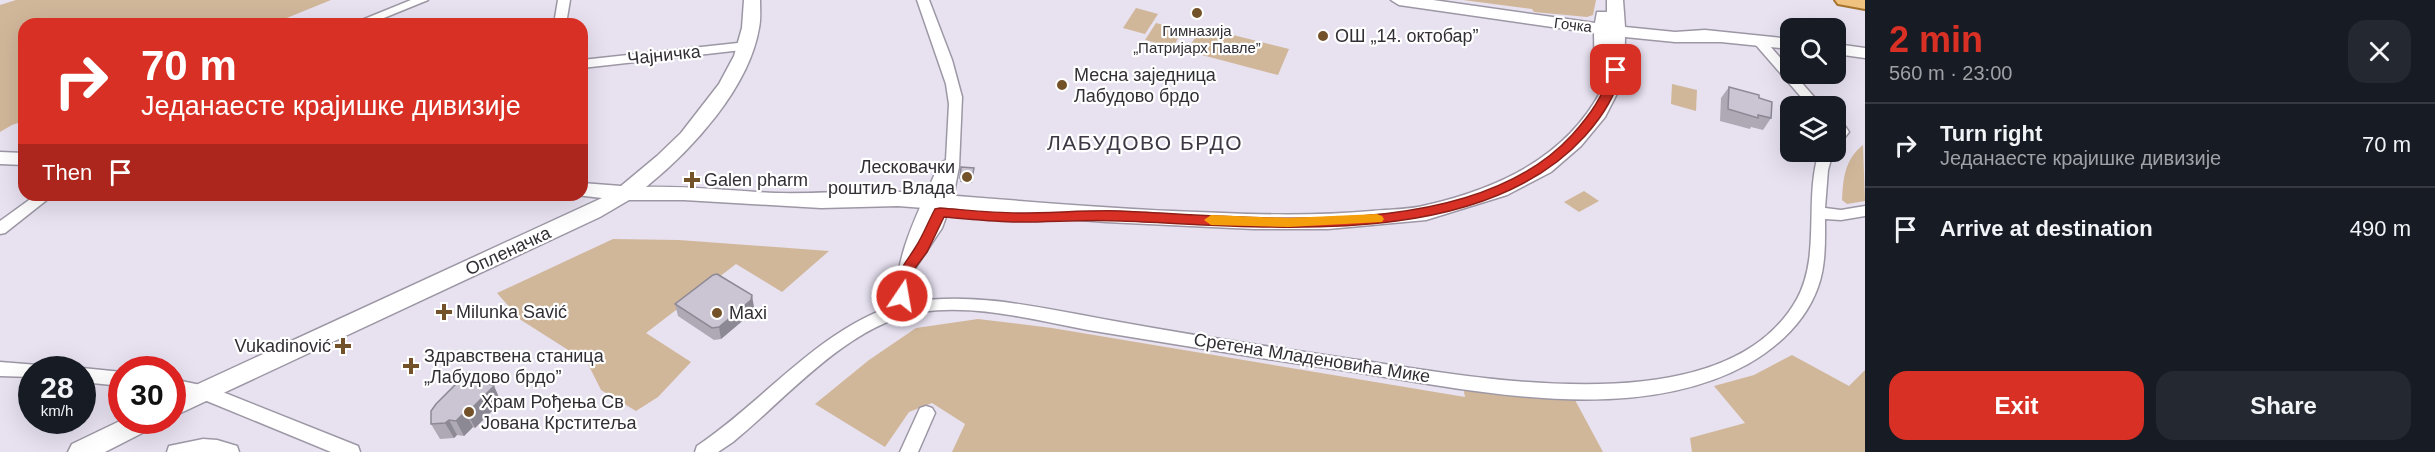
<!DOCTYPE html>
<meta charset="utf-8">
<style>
body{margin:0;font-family:Arial,sans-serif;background:#242831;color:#f1f3f6;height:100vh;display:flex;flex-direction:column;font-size:22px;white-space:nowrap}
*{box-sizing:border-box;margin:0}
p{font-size:20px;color:#9ea1a6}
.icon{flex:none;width:33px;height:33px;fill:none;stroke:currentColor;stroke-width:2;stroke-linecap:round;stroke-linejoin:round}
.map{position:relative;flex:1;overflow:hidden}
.panel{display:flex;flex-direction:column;background:#171b24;width:570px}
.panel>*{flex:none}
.hud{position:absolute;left:18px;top:18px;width:570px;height:183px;border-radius:18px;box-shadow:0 6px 24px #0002;background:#d93025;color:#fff;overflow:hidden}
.buttons{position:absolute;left:1780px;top:18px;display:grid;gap:12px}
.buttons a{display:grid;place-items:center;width:66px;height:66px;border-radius:12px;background:#171b24;box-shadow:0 6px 24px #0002;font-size:30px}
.speed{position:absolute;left:18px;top:356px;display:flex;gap:12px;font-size:30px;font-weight:700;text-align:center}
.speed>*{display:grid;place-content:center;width:78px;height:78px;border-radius:50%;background:#171b24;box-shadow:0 6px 24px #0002;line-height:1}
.speed small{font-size:15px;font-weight:400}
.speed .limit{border:9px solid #d22;background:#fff;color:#111}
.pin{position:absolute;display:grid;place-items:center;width:51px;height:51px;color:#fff;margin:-26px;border-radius:12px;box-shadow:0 3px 9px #0006}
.me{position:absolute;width:66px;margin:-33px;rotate:12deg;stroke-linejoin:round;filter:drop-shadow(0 0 4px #0008)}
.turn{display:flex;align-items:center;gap:21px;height:126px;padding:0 24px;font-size:27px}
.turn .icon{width:78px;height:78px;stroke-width:2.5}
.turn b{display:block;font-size:42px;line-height:51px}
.then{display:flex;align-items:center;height:57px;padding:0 24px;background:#0003;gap:12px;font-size:22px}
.round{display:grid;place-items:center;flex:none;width:63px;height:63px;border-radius:18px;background:#242831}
.overview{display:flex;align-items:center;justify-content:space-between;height:102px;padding:0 24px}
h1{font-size:36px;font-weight:800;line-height:45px;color:#d93025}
.cta{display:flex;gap:12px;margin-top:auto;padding:12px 24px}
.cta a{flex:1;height:69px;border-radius:18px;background:#d93025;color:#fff;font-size:24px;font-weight:800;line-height:69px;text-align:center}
.cta a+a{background:#242831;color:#f1f3f6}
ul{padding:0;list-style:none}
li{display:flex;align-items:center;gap:18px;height:84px;padding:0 24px;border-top:2px solid #363941}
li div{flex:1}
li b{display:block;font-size:22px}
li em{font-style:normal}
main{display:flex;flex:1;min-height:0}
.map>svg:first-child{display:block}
</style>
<main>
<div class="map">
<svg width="1865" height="452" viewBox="0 0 1865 452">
<rect width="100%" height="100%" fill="#e7e1f0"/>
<!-- green -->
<g fill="#d1b79a">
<path d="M 16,0 L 331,0 L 272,24 L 24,24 L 24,121 L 12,125 L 0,132 L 0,5 Z"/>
<path d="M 1463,0 L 1596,0 L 1593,15 L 1587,17 L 1534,12 L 1532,9 Z"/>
<path d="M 1136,8 L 1158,14 L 1145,34 L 1123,28 Z"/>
<path d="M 1156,23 L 1182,30 L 1175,44 L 1189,48 L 1201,27 L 1289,49 L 1278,75 L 1145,40 Z"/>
<path d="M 1672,84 L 1697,90 L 1696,111 L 1671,104 Z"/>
<path d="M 1863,145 L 1865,201 L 1847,204 L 1842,200 C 1843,178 1845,159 1863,145 Z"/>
<path d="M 1584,191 L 1599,201 L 1579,212 L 1564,202 Z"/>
<path d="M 613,239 L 679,240 L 829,251 L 782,292 L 736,264 L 646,333 L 691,362 L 658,397 L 636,411 L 601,390 L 587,362 L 521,320 L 497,293 Z"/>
<path d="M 978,319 L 1052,328 L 1465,397 L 1463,387 L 1575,400 L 1603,452 L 952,452 L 965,424 L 932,403 L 909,412 L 885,447 L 815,404 L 869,360 L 916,328 Z"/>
<path d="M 1792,355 L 1849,386 L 1865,370 L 1865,452 L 1692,452 L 1690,438 L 1745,423 L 1714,386 L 1754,375 Z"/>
</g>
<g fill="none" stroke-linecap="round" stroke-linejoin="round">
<!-- street casing -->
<g stroke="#9d97a5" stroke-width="3">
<g id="street">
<path d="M 411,0 L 428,0 L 369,24 L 352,24 Z"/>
<path d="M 558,0 L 570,0 L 566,24 L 554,24 Z"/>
<path d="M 917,0 L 929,0 L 952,60 L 962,97 L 959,167 L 953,198 L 942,228 L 914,270 L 912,302 C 978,291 1049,310 1114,321 C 1195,336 1277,348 1358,360 C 1475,377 1725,428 1797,299 C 1821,255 1804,199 1819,152 L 1833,152 L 1828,170 L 1825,208 L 1841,210 L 1865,206 L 1865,216 L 1841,220 L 1825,219 C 1825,241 1826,265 1818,287 C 1806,321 1779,346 1748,364 C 1636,426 1480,392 1361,373 C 1270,360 1179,345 1088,330 C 1035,320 976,304 921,312 C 848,324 787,398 733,442 L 718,452 L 695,452 L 697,446 C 763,402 818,330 896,305 C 894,254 920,210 939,164 L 946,160 L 949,104 L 946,84 Z"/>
<path d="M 1759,37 L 1763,38 L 1791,70 L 1791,74 L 1794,74 L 1822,106 L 1809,106 L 1755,44 L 1755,38 Z"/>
<path d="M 747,42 L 751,43 L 753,46 L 751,49 L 582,68 L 582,60 Z"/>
<path d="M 1836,119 L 1841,120 L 1849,132 L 1841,142 L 1836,143 Z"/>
<path d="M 36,195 L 53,195 L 5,233 L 0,234 L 0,221 Z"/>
<path d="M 0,362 L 38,365 L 40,369 L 32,369 L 32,377 L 0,376 Z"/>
<path d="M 82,368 L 122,372 L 122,386 L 82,382 L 82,369 L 79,369 Z"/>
<path d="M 172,379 L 210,387 L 358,446 L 360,452 L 331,452 L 202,399 L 172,393 Z"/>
<path d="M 926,406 L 932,408 L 935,413 L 918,452 L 900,452 L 920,408 Z"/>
<path d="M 203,439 L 217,440 L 237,446 L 239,452 L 167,452 L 169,446 Z"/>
</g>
</g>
<!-- secondary casing -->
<g stroke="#9d97a5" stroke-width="3">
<g id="secondary">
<path d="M 744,0 L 760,0 C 760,9 761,19 759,28 C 749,88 692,150 646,187 C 690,186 732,191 776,193 C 818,194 860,190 901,192 C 992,198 1081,207 1172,211 C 1239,214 1305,217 1372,211 C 1390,209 1410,210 1427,205 C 1499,188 1565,158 1601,91 L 1595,86 L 1594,33 L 1399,5 L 1391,0 L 1433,0 L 1595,23 L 1597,12 L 1607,12 L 1607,0 L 1623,0 L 1625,27 L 1675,32 L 1705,30 L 1791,39 L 1791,49 L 1721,42 L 1675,42 L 1625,37 L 1624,80 L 1605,117 L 1581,146 L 1551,172 L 1507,195 L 1426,220 L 1328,229 L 1254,229 L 1106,222 L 898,206 L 821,208 L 684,200 L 629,200 L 600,217 L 172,417 L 172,396 L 602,198 L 576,195 L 582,195 L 582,183 L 621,186 L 657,156 L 681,133 L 719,84 L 734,56 L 742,28 Z"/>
<path d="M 1836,44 L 1865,48 L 1865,58 L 1836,54 Z"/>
<path d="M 0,152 L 24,153 L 24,165 L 0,164 Z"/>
<path d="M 122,420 L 158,420 L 154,427 L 105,452 L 68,452 L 72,444 Z"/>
</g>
</g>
<!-- primary casing -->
<g stroke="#a7742d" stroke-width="4">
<path id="primary" d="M 1835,0 L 1865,0 L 1865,9 L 1838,4 Z"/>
</g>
<!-- street -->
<use href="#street" fill="#fff" fill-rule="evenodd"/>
<!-- secondary -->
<use href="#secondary" fill="#fff" fill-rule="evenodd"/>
<!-- primary -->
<use href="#primary" fill="#f0c27f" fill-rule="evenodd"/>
</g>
<!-- wall -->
<g fill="#aea9b5">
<path d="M 1729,87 L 1759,98 L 1771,118 L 1763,130 L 1751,127 L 1750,129 L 1720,121 L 1721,98 Z"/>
<path d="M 974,168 L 972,183 L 960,182 L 960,178 Z"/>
<path d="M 675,304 L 754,307 L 753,312 L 721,339 L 714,340 L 678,316 Z"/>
<path d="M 494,386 L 501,402 L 475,428 L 473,427 L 464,436 L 457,435 L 454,438 L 440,439 L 431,424 Z"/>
</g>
<!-- shaded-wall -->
<g fill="#8d8994">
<path d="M 752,295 L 754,307 L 753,312 L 721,339 L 719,327 Z"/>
<path d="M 494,386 L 501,402 L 475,428 L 467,413 Z"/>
<path d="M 465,412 L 473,427 L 464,436 L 456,421 Z"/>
<path d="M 449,420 L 457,435 L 454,438 L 445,423 Z"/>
</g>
<!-- building -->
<g fill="#cac4d3" stroke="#8d8994" stroke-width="1.5">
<path d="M 1729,87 L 1759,95 L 1759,98 L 1772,102 L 1771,118 L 1758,115 L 1758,118 L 1728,109 Z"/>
<path d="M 961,167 L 974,168 L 972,179 L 960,178 Z"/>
<path d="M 717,274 L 752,295 L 751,300 L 719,327 L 712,328 L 675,304 L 713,275 Z"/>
<path d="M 467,373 L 494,386 L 467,413 L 465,412 L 456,421 L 449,420 L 445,423 L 431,424 L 431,411 L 436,404 Z"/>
</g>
<!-- route -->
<path fill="#d93025" stroke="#8d1f18" stroke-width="1.5" d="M 1616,67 L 1622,70 C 1616,96 1602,117 1585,136 C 1479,253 1264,226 1121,221 C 1088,219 1055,222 1021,222 C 996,222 970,219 944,217 L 927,252 L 915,268 L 907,300 L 897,300 C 888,281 906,263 915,248 C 923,236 928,222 935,209 L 940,208 C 967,210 994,213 1021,213 C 1054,213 1088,210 1121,211 C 1255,217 1472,244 1572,135 C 1590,115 1604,96 1610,70 Z"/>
<!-- slow -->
<path fill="#f59e0b" d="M 1377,214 L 1382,216 L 1384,219 L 1382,222 L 1288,227 L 1211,225 L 1204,220 L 1211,215 L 1288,218 Z"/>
<!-- markers -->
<g fill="#735229" stroke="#fff" stroke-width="2">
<circle cx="1197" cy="13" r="6"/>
<circle cx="1323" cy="36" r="6"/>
<circle cx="1062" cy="85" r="6"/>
<circle cx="967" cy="177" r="6"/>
<path d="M689 171h6v6h6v6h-6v6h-6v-6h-6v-6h6z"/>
<path d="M441 303h6v6h6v6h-6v6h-6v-6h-6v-6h6z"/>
<circle cx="717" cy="313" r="6"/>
<path d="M340 337h6v6h6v6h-6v6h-6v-6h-6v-6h6z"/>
<path d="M408 357h6v6h6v6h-6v6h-6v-6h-6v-6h6z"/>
<circle cx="469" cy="412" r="6"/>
</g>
<g text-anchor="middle" stroke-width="4.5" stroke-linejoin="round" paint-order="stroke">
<!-- far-street labels -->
<g font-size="15" fill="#312e34" stroke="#fff">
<text transform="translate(1573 25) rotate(7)" y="5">Гочка</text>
</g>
<!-- far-poi labels -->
<g font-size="15" fill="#312e34" stroke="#fff">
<text x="1197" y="36">Гимназија<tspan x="1197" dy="17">„Патријарх Павле”</tspan></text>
</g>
<!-- poi labels -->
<g font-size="18" fill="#312e34" stroke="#fff" text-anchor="start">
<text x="1335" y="42">ОШ „14. октобар”</text>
<text x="1074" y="81">Месна заједница<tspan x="1074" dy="21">Лабудово брдо</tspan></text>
<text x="955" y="173" text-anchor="end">Лесковачки<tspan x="955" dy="21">роштиљ Влада</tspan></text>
<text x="704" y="186">Galen pharm</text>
<text x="456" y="318">Milunka Savić</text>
<text x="729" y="319">Maxi</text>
<text x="331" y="352" text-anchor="end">Vukadinović</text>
<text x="424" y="362">Здравствена станица<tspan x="424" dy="21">„Лабудово брдо”</tspan></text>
<text x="481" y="408">Храм Рођења Св<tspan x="481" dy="21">Јована Крститеља</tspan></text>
</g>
<!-- street labels -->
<g font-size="18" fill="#312e34" stroke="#fff">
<text transform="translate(664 55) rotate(-6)" y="6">Чајничка</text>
<text transform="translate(508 251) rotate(-25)" y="6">Опленачка</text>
<text transform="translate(1312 358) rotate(9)" y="6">Сретена Младеновића Мике</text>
</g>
<!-- quarter labels -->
<g font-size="21" letter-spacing="1.5" fill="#3d3844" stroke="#fff">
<text x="1145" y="150">ЛАБУДОВО БРДО</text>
</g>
</g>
</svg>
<div class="buttons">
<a><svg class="icon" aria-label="search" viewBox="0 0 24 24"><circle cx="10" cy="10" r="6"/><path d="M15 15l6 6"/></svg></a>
<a><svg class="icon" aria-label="layers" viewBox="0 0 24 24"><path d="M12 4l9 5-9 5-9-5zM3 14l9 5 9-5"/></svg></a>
</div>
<div class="speed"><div>28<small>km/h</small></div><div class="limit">30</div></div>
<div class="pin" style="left:1616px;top:70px;background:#d93025"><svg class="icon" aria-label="arrive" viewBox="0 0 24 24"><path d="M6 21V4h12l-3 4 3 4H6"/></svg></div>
<svg class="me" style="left:902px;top:296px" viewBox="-20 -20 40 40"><circle r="17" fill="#d93025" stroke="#fff" stroke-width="3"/><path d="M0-11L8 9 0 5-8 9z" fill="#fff"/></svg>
<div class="hud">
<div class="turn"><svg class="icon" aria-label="right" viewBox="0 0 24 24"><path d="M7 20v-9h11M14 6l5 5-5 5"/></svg><div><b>70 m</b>Једанаесте крајишке дивизије</div></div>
<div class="then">Then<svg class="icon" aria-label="arrive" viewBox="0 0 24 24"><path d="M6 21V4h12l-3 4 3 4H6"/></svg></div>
</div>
</div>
<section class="panel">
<div class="overview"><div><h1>2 min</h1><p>560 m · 23:00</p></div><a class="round"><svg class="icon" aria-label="close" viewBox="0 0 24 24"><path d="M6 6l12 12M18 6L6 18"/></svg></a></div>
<ul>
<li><svg class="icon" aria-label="right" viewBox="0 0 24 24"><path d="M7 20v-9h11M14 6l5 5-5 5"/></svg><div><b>Turn right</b><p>Једанаесте крајишке дивизије</p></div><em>70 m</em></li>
<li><svg class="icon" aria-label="arrive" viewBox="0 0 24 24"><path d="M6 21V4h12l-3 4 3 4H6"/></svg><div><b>Arrive at destination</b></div><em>490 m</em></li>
</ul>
<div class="cta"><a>Exit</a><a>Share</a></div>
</section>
</main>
